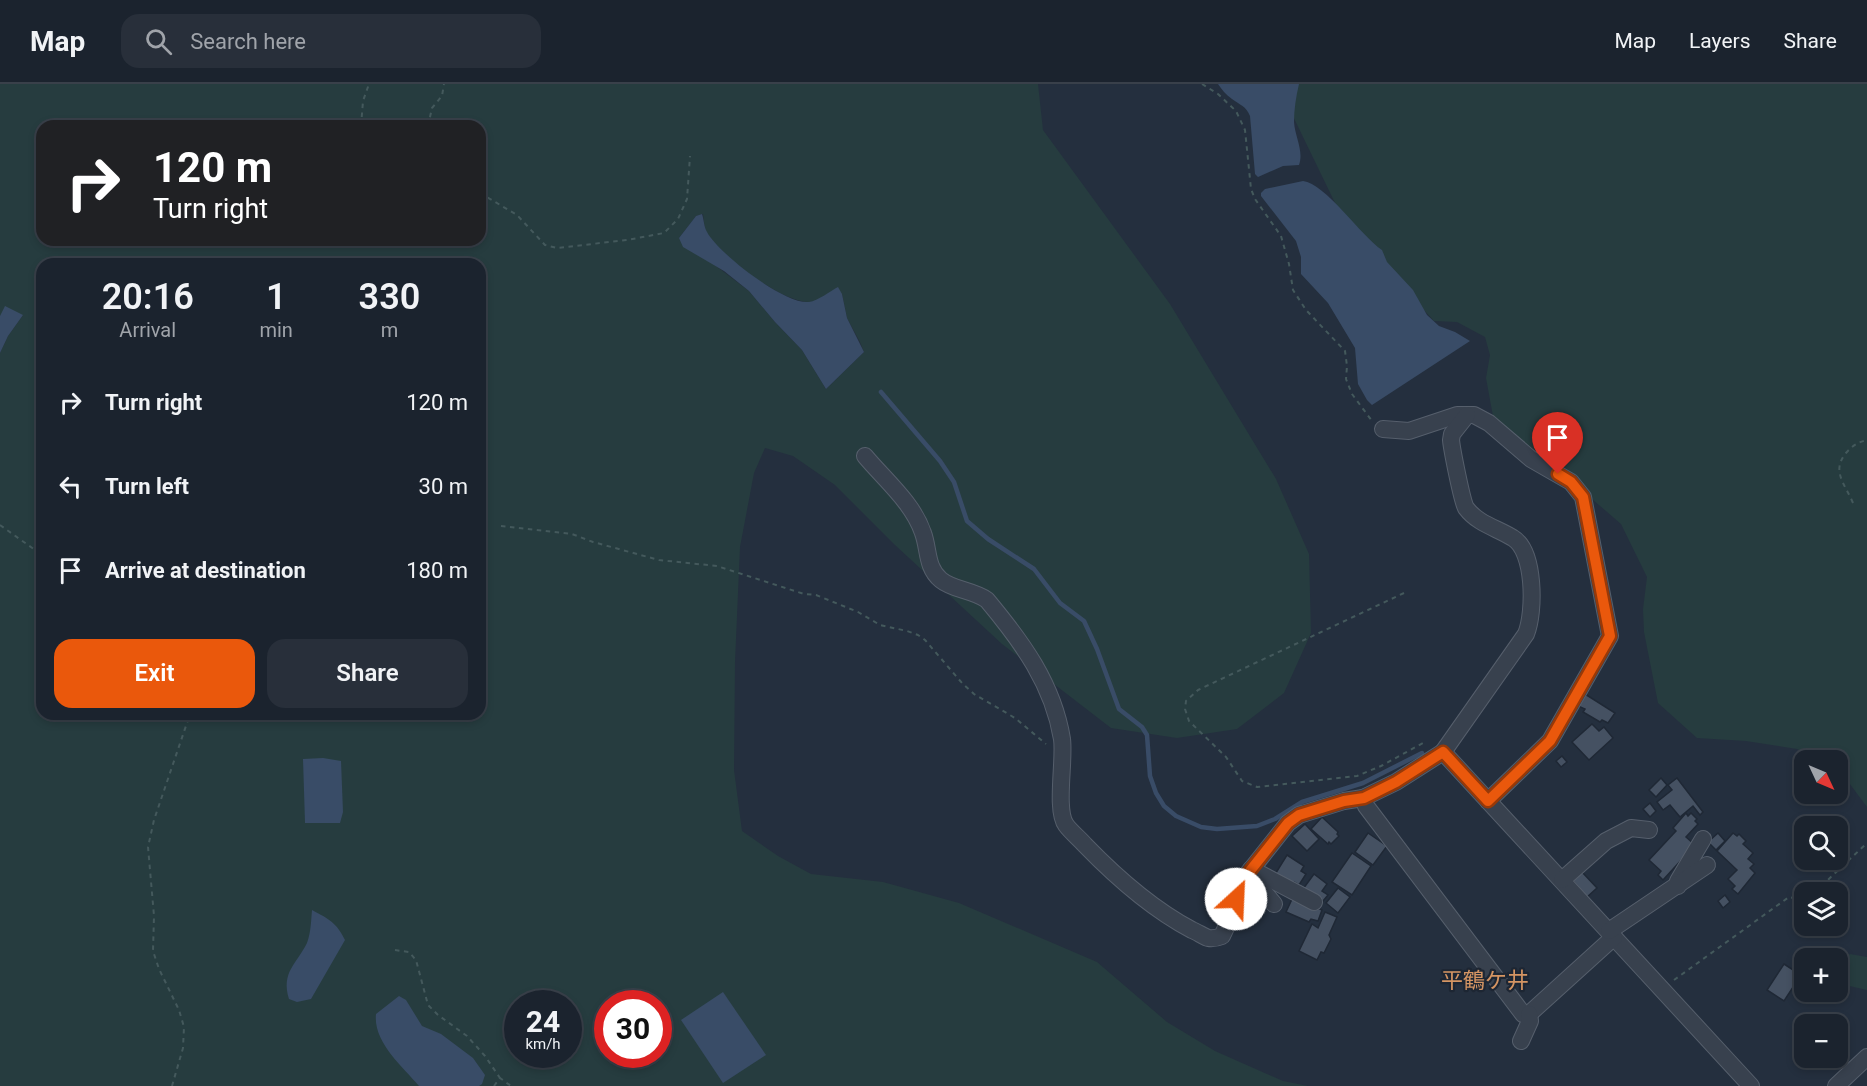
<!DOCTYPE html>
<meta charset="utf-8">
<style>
body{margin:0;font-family:Roboto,"Noto Sans JP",sans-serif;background:#282f3a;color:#f1f3f6;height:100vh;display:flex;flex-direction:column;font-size:22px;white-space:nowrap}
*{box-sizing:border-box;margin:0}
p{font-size:20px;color:#a0a4aa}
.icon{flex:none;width:33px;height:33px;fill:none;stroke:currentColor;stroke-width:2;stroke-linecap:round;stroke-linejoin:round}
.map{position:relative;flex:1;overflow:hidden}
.side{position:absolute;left:36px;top:174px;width:450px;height:462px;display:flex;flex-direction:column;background:#1b232e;border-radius:18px;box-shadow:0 3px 9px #0003,0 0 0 2px #39404a}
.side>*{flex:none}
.banner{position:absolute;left:36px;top:36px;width:450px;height:126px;border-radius:18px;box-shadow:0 3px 9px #0003,0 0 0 2px #39404a;background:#202124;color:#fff;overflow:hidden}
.needle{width:39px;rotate:134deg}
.tools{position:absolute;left:1794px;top:666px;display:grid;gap:12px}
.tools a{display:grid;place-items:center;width:54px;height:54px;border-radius:12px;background:#1b232e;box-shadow:0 3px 9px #0003,0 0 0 2px #39404a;font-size:30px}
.speed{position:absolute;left:504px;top:906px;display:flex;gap:12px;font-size:30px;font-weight:700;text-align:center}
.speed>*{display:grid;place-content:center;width:78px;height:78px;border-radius:50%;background:#1b232e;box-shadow:0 3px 9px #0003,0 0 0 2px #39404a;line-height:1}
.speed small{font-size:15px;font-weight:400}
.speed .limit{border:9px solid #d22;background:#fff;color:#111}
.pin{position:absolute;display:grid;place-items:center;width:51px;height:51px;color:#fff;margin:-62px -26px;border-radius:50% 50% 50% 0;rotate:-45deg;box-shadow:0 0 6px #0007}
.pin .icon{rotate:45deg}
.me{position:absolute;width:66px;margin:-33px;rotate:25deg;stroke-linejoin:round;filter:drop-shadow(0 0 4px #0008)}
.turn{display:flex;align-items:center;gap:21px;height:126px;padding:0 18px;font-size:27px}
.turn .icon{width:78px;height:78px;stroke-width:2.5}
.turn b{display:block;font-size:42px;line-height:51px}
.eta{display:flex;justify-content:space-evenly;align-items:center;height:102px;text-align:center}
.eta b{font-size:36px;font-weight:600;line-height:42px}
.button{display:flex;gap:12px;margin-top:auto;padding:12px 18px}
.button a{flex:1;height:69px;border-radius:18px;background:#ea580c;color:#fff;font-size:24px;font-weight:600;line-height:69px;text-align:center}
.button a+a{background:#282f3a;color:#f1f3f6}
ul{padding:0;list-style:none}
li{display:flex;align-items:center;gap:18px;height:84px;padding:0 18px}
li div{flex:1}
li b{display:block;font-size:22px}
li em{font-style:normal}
header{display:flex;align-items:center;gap:36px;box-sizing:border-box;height:84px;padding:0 30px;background:#1b232e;border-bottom:2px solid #39404a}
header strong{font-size:28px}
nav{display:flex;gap:33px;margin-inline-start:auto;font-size:21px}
.search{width:420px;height:54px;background:#282f3a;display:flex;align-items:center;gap:15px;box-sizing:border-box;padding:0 21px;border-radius:18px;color:#a0a4aa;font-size:22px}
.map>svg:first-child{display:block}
</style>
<header>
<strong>Map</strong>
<div class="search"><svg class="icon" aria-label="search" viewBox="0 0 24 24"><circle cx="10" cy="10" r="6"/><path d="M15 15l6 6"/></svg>Search here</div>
<nav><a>Map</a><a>Layers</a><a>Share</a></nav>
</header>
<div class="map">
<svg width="1867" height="1002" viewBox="0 0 1867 1002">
<rect width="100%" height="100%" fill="#242f3e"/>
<!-- green -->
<g fill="#263c3f" fill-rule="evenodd">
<path d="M 0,0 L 1038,0 L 1043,46 L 1170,220 L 1276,395 L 1309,470 L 1311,549 L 1284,609 L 1237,645 L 1177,654 L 1111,644 L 1002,560 L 895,461 L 835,401 L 793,372 L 765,364 L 754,389 L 740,463 L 735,578 L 734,686 L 742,747 L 778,772 L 811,790 L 883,798 L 959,819 L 1097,878 L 1167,938 L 1215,967 L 1283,997 L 1308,1002 L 0,1002 L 0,269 L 8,252 L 23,231 L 0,232 ZM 42,42 L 480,42 L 480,156 L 42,156 ZM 703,130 C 704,136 704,144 707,149 C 721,172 782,219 810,218 C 820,217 832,213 842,210 L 847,234 L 860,258 L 864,268 L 826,305 L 802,266 L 775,238 L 749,207 L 679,154 L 696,132 ZM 42,180 L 480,180 L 480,630 L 42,630 ZM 518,920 L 568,920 L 568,970 L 518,970 ZM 608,920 L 658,920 L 658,970 L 608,970 Z"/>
<path d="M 1269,0 L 1867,0 L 1867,723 L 1838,684 L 1838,676 L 1823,676 L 1797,665 L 1746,657 L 1697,654 L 1658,619 L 1644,548 L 1643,525 L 1647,493 L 1621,440 L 1577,402 L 1495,343 L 1486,294 L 1490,271 L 1485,253 L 1457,238 L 1434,237 L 1370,167 L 1337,123 L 1288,22 Z"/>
<path d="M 1850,870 L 1867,873 L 1867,906 L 1845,901 L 1838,896 L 1838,874 L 1835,874 Z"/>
</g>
<!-- water -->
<g fill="#394c67">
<path d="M 1218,0 L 1299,0 C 1296,13 1294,25 1294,38 C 1295,53 1304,67 1299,81 L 1283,82 L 1258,93 L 1255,90 L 1250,32 C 1246,22 1240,21 1232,15 C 1226,11 1222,6 1218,0 Z"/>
<path d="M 1303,97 C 1325,99 1361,152 1382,166 L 1387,178 L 1413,206 L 1427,231 L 1439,242 L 1455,248 L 1470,257 L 1372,321 L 1367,316 L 1358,300 L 1355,264 L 1328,219 L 1301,190 L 1301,173 L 1296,157 L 1261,112 L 1261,109 L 1265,105 Z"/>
<path d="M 702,130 C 704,136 704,143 707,148 C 718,169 785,221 809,218 C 818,217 830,207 838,203 L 842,210 L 847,234 L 864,268 L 826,305 L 802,266 L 775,238 L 749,207 L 724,187 L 683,163 L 679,154 L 696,132 Z"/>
<path d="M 5,222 L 23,231 L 8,252 L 0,269 L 0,232 Z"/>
<path d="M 323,674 L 341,677 L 343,728 L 340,739 L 305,739 L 303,675 Z"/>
<path d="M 312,826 C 329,835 337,839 345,856 L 311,915 L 297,918 L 289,915 C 281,888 296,881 307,859 C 311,848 311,837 312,826 Z"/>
<path d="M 723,908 L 766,971 L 723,999 L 681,936 Z"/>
<path d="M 399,912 L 406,916 L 422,942 L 441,950 L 473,974 L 485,991 L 482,1000 L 479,1002 L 419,1002 C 402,982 373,958 376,930 Z"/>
</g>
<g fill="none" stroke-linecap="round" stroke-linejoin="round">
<!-- stream -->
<path stroke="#394c67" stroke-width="4.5" d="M 881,308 L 940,377 L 954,398 L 967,437 L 988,455 L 1034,485 L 1060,519 L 1084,537 L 1097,565 L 1119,625 L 1142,643 L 1147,651 L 1150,692 L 1156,709 L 1164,722 L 1176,732 L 1201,743 L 1217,745 L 1257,742 L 1275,735 L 1302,718 L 1363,699 L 1422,669"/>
</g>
<!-- building -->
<g fill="#455162" stroke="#1f2835" stroke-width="1.5">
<path d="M 1585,610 L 1615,629 L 1608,639 L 1602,636 L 1600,638 L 1583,628 L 1585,625 L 1578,622 Z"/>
<path d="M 1592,640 L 1599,647 L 1604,643 L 1613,654 L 1589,676 L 1572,658 Z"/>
<path d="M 1562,672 L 1567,678 L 1561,683 L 1556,677 Z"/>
<path d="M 1661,694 L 1667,701 L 1656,713 L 1649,706 Z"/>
<path d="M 1677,694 L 1703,728 L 1700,731 L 1693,722 L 1680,733 L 1670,721 L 1663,726 L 1657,718 L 1672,706 L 1668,701 Z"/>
<path d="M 1650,719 L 1656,727 L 1650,733 L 1643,725 Z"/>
<path d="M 1686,729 L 1688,732 L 1691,729 L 1697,735 L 1695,737 L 1698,740 L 1686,753 L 1695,761 L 1663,796 L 1658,791 L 1661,787 L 1649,776 L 1676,747 L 1673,744 Z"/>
<path d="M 1322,733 L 1338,748 L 1337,750 L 1339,752 L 1331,760 L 1329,758 L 1328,760 L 1311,745 Z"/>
<path d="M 1305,740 L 1319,755 L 1307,767 L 1292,752 Z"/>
<path d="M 1368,749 L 1387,762 L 1373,781 L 1355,768 Z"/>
<path d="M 1718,749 L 1725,757 L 1716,766 L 1708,758 Z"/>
<path d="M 1733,749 L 1737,752 L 1739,750 L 1746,757 L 1743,760 L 1753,769 L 1748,775 L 1754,780 L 1750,784 L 1755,789 L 1738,810 L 1732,805 L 1735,802 L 1728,795 L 1737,786 L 1717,767 Z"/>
<path d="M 1352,769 L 1371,782 L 1352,811 L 1332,798 Z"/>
<path d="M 1287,771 L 1304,782 L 1301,787 L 1306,790 L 1299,801 L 1294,798 L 1291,803 L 1274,792 Z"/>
<path d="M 1582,788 L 1597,804 L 1587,813 L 1573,797 Z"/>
<path d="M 1314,790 L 1327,800 L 1322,807 L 1328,811 L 1323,817 L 1303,805 Z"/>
<path d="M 1338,804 L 1350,813 L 1338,829 L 1326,819 Z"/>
<path d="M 1725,811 L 1730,818 L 1723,824 L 1718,817 Z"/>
<path d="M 1293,813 L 1322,826 L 1318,837 L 1311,835 L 1309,838 L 1286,828 Z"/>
<path d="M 1325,828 L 1337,833 L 1329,851 L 1331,855 L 1324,869 L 1321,868 L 1317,876 L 1299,867 L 1312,840 L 1318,844 Z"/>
<path d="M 1784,880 L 1801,891 L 1784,917 L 1767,906 Z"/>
</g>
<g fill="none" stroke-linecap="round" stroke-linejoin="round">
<!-- minor casing -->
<g stroke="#565f6c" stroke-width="18">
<g id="minor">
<path d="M 1383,345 L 1409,347 L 1457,331 L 1474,331 L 1489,339 L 1531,375 L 1571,398 L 1583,413 L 1610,552 L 1550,657 L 1488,717"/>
<path d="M 865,372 C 885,396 913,419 923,449 C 929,465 926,484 941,496 C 953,506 973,506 987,516 C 1022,558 1053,600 1062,655 C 1065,676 1055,726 1066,741 C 1071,748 1079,754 1085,761 C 1116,793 1152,825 1192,846 C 1197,848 1203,852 1208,854 C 1213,855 1217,854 1222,852 L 1231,833 L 1242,797 L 1288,739 L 1299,731 L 1344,717 L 1363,714 L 1396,698 L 1443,668 L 1751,1002"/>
<path d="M 1443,668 L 1526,550 C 1535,528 1535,467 1513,454 C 1497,444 1478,440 1466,424 C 1462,417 1452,366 1451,356 L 1452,350 L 1467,331"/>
<path d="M 1363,714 L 1366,722 L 1523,930 L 1529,930 L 1614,853"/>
<path d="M 1251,785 L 1314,818"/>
<path d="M 1248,789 L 1274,820"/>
<path d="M 1562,796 L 1606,757 L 1631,744 L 1649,746"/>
<path d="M 1678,802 L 1678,797 L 1703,755"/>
<path d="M 1609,847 L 1707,781"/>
<path d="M 1521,957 L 1530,937 L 1529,930"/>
<path d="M 1836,1002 L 1867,973"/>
</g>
</g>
<!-- path -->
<g stroke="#44595c" stroke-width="2" stroke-dasharray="4.5 4.5" stroke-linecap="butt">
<path d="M 1202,0 L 1218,10 L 1236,27 L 1245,46 L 1251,105 L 1255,115 L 1281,152 L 1289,180 L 1293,206 L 1306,226 L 1345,267 L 1347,282 L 1346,295 L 1352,310 L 1372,337"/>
<path d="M 361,42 L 363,17 L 369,0"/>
<path d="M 428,42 L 432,24 L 442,12 L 444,0"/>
<path d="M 480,109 L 517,131 L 545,161 L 557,164 L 627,156 L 664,149 L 678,135 L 687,115 L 690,72"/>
<path d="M 1853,419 C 1845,400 1831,387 1846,369 C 1852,362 1858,358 1867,356"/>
<path d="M 0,441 L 42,471"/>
<path d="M 501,442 L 572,450 L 593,458 L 659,476 L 717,482 L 804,510 L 816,511 L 858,528 L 880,541 L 907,547 L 918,551 L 925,556 L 962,599 L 974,610 L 1015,634 L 1046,660"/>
<path d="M 1404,509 L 1198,606 L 1186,617 L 1185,625 L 1189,637 L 1226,673 L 1242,697 L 1257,703 L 1357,692 L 1381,682 L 1423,659 L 1427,660"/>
<path d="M 1815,808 L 1867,759"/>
<path d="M 395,866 L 409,868 L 416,876 L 428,921 L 438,931 L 467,952 L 485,972 L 500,994"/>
<path d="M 1674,896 L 1789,813 L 1804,816"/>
<path d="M 172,1002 L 183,964 L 184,943 L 179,926 L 159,885 L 153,867 L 154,832 L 148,763 L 154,736 L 190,630"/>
<path d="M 494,1002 L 500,994 L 511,1002"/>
</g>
<!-- minor -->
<use href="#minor" stroke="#38414e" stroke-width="16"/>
</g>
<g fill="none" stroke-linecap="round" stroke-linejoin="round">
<!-- route casing -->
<g stroke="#983908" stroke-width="15">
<path id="route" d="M 1236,815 L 1242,797 L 1288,739 L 1299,731 L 1344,717 L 1364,714 L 1396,698 L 1443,668 L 1488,717 L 1550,657 L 1610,552 L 1583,413 L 1571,398 L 1558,390"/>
</g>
<!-- route -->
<use href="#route" stroke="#ea580c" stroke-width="10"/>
</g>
<g text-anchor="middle" stroke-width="4.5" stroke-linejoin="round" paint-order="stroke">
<!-- quarter labels -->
<g font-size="22" fill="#d59563" stroke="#1d2633">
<text x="1485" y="904">平鶴ケ井</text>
</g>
</g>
</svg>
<div class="tools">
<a><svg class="needle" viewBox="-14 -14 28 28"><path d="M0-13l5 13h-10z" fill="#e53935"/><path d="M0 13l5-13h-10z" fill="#a0a4aa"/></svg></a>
<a><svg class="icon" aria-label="search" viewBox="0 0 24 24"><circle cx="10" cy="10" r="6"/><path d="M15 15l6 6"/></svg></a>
<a><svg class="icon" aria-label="layers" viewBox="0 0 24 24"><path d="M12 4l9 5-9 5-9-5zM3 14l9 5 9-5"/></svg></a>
<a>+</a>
<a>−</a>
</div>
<div class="speed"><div>24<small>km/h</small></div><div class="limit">30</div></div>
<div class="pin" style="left:1558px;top:390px;background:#d93025"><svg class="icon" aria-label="arrive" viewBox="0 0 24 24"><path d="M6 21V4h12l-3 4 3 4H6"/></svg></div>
<svg class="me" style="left:1236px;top:815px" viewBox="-20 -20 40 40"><circle r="19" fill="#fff"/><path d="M0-13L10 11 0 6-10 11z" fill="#ea580c"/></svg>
<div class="banner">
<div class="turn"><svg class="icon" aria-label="right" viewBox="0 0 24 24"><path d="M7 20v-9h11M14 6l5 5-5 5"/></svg><div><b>120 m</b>Turn right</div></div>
</div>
<section class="side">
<div class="eta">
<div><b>20:16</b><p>Arrival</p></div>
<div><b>1</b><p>min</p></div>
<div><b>330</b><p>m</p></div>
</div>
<ul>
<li><svg class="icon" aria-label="right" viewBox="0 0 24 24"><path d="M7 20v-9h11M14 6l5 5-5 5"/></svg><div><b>Turn right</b></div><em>120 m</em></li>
<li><svg class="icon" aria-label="left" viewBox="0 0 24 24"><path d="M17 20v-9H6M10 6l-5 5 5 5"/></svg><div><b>Turn left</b></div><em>30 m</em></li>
<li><svg class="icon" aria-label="arrive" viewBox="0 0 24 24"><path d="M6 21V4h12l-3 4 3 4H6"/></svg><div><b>Arrive at destination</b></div><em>180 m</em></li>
</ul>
<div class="button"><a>Exit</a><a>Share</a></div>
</section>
</div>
